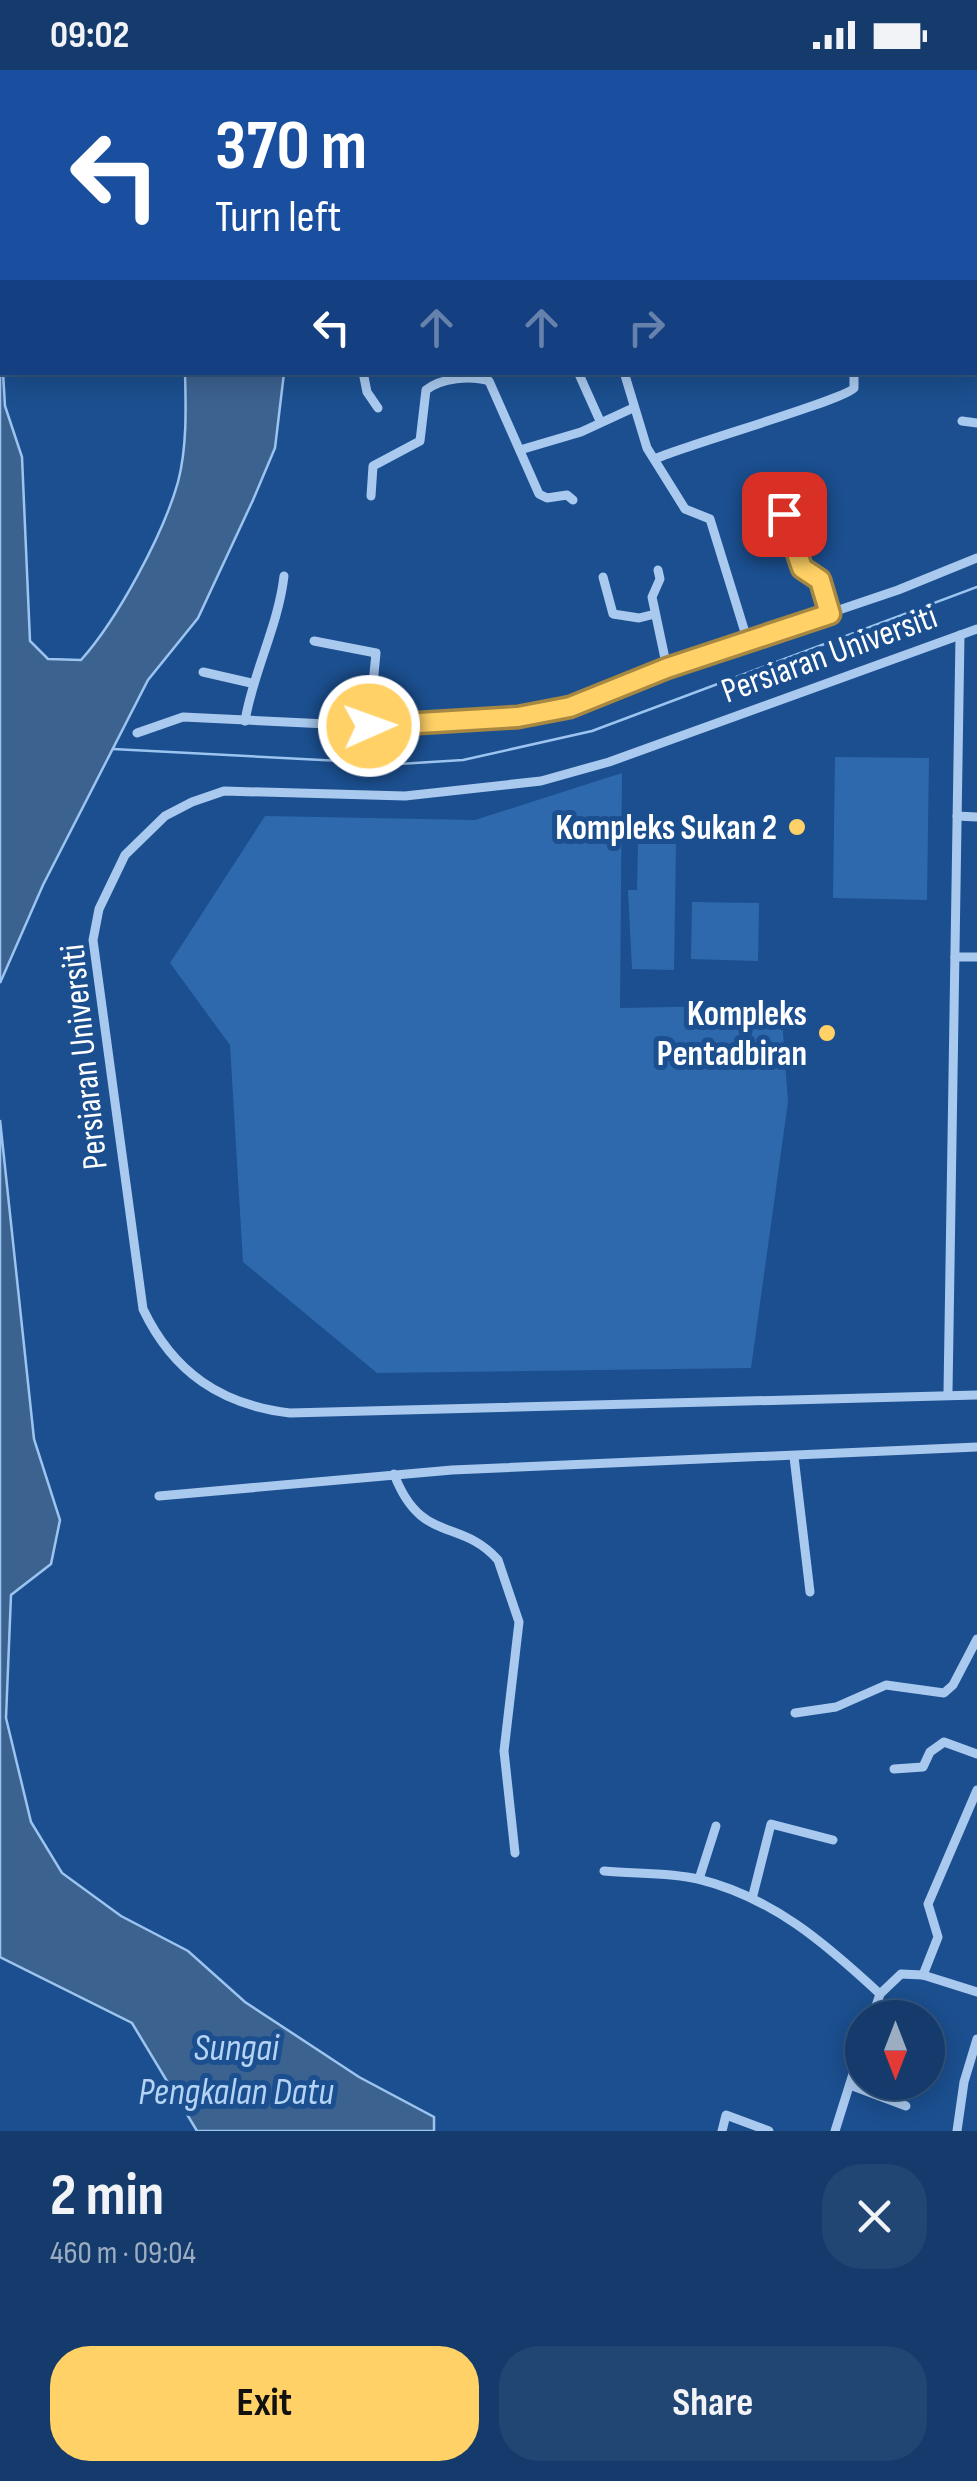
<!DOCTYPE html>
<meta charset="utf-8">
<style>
body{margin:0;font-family:"Sofia Sans Condensed",sans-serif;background:#214673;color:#f1f3f6;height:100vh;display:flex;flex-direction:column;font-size:38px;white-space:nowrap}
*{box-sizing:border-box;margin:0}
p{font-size:32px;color:#9dadc1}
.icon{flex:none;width:55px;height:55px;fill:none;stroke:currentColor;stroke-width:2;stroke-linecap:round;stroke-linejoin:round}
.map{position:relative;height:2061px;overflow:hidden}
.details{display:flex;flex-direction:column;background:#143b6b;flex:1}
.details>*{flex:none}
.top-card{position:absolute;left:0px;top:0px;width:978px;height:305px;box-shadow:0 5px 25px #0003,0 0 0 2px #33557e;background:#1a4fa0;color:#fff;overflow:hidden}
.needle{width:65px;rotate:180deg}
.controls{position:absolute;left:845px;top:1930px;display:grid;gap:20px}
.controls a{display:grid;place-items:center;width:100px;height:100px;border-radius:50%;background:#143b6b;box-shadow:0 5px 25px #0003,0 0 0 2px #33557e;font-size:50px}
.pin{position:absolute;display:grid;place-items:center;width:85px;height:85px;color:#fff;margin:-42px;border-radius:20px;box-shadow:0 5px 15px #0006}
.me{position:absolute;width:110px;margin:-55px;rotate:88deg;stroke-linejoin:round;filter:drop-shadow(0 0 8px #0008)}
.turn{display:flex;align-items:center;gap:35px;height:210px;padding:0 50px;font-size:45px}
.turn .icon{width:130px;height:130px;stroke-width:2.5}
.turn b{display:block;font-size:70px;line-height:85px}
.lanes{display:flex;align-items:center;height:95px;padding:0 50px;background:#0003;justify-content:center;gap:50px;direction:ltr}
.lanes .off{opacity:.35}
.round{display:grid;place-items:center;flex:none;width:105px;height:105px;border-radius:40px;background:#214673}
.overview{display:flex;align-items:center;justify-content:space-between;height:170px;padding:0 50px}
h1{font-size:60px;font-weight:700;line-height:75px}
.button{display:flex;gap:20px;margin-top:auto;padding:20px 50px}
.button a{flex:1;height:115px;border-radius:40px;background:#ffd166;color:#111;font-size:40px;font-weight:700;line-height:115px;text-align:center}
.button a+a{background:#214673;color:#f1f3f6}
.status{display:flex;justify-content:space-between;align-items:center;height:70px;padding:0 50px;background:#143b6b;direction:ltr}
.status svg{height:28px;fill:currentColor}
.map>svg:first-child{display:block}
</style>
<div class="status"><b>09:02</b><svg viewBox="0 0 49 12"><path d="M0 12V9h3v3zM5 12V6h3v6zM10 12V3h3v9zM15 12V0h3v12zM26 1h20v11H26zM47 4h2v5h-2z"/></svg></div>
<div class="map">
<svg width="977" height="2061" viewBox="0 0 977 2061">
<rect width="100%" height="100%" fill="#1b4f8f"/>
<!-- green -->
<g fill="#2e69ad">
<path d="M 835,687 L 929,688 L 927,830 L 833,828 Z"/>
<path d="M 622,703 L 620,938 L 781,935 L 788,1032 L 751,1298 L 377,1303 L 243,1192 L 230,975 L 170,893 L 265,746 L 475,750 Z"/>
<path d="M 638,774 L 676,774 L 674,900 L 632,899 L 628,820 L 637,820 Z"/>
<path d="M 692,832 L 759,833 L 758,891 L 691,889 Z"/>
</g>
<!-- water -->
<g fill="#3c6290" stroke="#9cc4f0" stroke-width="2.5">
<path d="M 0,252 L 5,336 L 22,387 L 30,571 L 48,589 L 81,590 C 117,550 163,465 178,412 C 187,378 186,338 185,303 L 284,303 L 275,378 L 253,430 L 198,548 L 148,610 L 43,815 L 0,913 Z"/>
<path d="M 0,1050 L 34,1369 L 60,1450 L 51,1494 L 11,1525 L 6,1648 L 31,1752 L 62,1803 L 121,1846 L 188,1881 L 245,1932 L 359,2007 L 434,2047 L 434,2061 L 197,2061 L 132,1953 L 0,1887 Z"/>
</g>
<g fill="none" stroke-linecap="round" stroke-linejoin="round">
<!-- stream -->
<path stroke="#9cc4f0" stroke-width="2.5" d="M 113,679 L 399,694 L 463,690 L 592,661 L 977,517"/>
<!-- minor -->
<g stroke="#a9c9ee" stroke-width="9">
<path d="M 94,0 L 95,2"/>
<path d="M 421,0 L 421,2"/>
<path d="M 560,0 L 561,2"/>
<path d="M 835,0 L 836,2"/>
<path d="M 30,2 L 31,0"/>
<path d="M 763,2 L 769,0"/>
<path d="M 910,2 L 911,0"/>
<path d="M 0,37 L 2,37"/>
<path d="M 975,76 L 977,76"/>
<path d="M 975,219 L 977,221"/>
<path d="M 363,302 L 367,322 L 378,338"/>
<path d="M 578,302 L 600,351"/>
<path d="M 624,302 L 647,378 L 685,439 L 710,449 L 748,572"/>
<path d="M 962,351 L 977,353"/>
<path d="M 520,380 L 581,362 L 633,338"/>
<path d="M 655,389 C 685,375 845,330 854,318 L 854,302"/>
<path d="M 371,426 L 373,396 L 420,371 L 426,320 C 441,308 471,305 489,311 L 539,424 L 547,428 L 567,425 L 573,430"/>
<path d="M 784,444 L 805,502 L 820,509 L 830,544"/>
<path d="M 658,500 L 660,509 L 652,527 L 667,598"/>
<path d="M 603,507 L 613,544 L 639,548 L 655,544"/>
<path d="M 977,559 L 609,692 L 541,711 L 405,726 L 224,721 L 192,732 L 165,746 L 125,785 L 99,839 L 93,870 L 143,1239 C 173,1302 221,1335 290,1343 L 977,1325"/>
<path d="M 314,571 L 376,583 L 369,656"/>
<path d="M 203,602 L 251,613"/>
<path d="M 245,651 C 253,602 278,557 284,506"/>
<path d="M 137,663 L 183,647 L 390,657 L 518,647 L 571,637 L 667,598 L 898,520 L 977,488"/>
<path d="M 957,746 L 977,747"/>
<path d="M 955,887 L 977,887"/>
<path d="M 948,1322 L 960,565"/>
<path d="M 794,1387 L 810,1522"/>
<path d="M 394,1404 C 421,1475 460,1447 498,1490 L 519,1552 L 504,1681 L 515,1783"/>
<path d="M 159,1426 L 452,1400 L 977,1377"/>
<path d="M 795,1643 L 836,1637 L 886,1615 L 944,1623 L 953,1615 L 977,1569"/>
<path d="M 894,1699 L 923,1697 L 930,1682 L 944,1672 L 977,1684"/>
<path d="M 604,1801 C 634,1804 668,1802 698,1809 C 772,1827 825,1873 880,1924"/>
<path d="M 699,1809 L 716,1756"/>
<path d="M 753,1825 L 771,1754 L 833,1770"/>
<path d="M 923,1905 L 938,1867 L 928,1834 L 977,1720"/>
<path d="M 872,1948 L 880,1924 L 901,1904 L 923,1905 L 977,1922"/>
<path d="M 850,2015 L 906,2036"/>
<path d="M 722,2061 L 726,2045 L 769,2061"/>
<path d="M 835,2061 L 862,1975"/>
<path d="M 957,2061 L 964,2012 L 977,1969"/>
</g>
</g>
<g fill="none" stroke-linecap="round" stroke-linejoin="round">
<!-- route casing -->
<g stroke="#a68842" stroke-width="25">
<path id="route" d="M 369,656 L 518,647 L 570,637 L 667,598 L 830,544 L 820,510 L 802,498 L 784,444"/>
</g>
<!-- route -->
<use href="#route" stroke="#ffd166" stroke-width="18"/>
</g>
<!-- markers -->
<g fill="#ffd166" stroke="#1b4f8f" stroke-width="4">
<circle cx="797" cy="757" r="10"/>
<circle cx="827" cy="963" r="10"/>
</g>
<g text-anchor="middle" stroke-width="10" stroke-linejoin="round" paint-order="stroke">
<!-- street labels -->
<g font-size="35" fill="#fff" stroke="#1b4f8f">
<text transform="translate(829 583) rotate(-20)" y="12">Persiaran Universiti</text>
<text transform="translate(83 987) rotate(-96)" y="12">Persiaran Universiti</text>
</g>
<!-- poi labels -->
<g font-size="35" font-weight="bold" fill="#fff" stroke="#1b4f8f" text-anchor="end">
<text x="777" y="769">Kompleks Sukan 2</text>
<text x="807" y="955">Kompleks<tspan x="807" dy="40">Pentadbiran</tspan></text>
</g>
<!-- water labels -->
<g font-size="38" font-style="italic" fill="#b5d3f5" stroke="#1b4f8f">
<text x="236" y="1990">Sungai<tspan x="236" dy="44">Pengkalan Datu</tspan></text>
</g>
</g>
</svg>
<div class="controls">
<a><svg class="needle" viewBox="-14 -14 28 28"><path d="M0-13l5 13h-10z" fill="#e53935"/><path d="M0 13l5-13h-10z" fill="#9dadc1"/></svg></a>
</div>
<div class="pin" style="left:784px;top:444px;background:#d93025"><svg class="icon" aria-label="arrive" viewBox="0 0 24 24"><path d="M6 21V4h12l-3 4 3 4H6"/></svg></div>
<svg class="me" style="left:369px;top:656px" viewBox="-20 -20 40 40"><circle r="17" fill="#ffd166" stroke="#fff" stroke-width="3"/><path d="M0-11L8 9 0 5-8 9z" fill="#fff"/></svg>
<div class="top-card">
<div class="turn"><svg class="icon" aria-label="left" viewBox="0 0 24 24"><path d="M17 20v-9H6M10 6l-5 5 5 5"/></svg><div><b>370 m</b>Turn left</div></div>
<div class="lanes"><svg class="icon" aria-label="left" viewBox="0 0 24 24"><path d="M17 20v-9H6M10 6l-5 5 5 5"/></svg><svg class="icon off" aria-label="ahead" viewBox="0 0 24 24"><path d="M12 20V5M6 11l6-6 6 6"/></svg><svg class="icon off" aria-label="ahead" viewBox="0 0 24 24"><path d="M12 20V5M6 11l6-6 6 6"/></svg><svg class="icon off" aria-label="right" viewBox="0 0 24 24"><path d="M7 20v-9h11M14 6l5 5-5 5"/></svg></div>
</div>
</div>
<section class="details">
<div class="overview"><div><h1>2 min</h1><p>460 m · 09:04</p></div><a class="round"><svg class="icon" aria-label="close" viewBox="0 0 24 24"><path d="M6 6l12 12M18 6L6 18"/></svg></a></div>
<div class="button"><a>Exit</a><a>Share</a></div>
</section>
